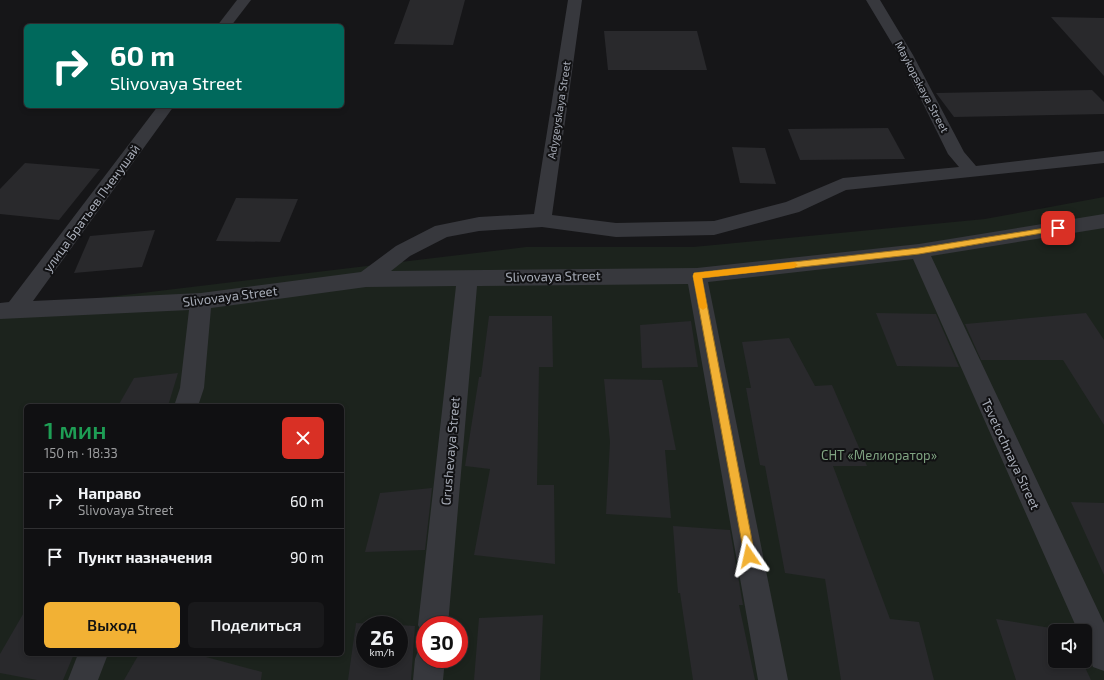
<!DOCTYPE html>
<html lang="ru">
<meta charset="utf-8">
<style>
body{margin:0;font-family:"Exo 2",sans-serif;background:#19191b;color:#f1f3f6;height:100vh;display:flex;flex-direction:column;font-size:15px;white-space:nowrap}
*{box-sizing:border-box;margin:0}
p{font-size:13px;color:#9c9d9f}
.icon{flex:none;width:22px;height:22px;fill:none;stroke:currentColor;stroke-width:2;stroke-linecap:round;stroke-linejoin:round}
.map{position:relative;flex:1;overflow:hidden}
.drawer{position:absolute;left:24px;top:404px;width:320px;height:252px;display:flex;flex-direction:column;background:#101012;border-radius:6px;box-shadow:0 2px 6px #0003,0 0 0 1px #303032}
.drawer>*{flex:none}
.hud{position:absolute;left:24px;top:24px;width:320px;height:84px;border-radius:6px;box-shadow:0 2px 6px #0003,0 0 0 1px #303032;background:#00695c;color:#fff;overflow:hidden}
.fabs{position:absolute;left:1048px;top:624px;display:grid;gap:8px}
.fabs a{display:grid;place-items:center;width:44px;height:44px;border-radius:6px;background:#101012;box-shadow:0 2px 6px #0003,0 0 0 1px #303032;font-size:20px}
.speed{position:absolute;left:356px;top:616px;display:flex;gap:8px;font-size:20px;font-weight:700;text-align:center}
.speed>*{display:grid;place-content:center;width:52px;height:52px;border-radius:50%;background:#101012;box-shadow:0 2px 6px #0003,0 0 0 1px #303032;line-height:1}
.speed small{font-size:10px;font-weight:400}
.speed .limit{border:6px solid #d22;background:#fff;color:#111}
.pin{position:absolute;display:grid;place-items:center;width:34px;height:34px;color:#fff;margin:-17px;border-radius:8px;box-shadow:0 2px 6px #0006}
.me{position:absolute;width:44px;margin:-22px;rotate:349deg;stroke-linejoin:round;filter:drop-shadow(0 0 3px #0008)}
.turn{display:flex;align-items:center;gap:14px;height:84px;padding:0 20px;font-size:18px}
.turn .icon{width:52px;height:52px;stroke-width:2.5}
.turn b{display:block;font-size:28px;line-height:34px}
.round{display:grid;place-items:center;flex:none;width:42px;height:42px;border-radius:6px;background:#19191b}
.summary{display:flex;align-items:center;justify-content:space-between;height:68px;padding:0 20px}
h1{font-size:24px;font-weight:600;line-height:30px;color:#1e9e55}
.cta{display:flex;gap:8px;margin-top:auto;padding:8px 20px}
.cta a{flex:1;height:46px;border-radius:6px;background:#f2b134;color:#111;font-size:16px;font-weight:600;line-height:46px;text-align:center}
.cta a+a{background:#19191b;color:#f1f3f6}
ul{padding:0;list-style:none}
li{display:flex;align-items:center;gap:12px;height:56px;padding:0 20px;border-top:1px solid #303032}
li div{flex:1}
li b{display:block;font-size:15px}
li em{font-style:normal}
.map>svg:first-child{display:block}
</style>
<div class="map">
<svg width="1104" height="680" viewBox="0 0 1104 680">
<rect width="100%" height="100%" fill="#161618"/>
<!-- green -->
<path fill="#1c231d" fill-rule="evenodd" d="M 1104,197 L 1104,680 L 0,680 L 0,310 L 526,247 L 693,247 L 985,219 ZM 26,406 L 342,406 L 342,654 L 26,654 ZM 365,625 L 399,625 L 399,659 L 365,659 ZM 425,625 L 459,625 L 459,659 L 425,659 ZM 1055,631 L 1085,631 L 1085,661 L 1055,661 Z"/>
<!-- building -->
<g fill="#29292c">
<path d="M 410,0 L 465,0 L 453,45 L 394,44 Z"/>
<path d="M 1051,17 L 1104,18 L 1104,76 Z"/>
<path d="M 604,31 L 697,31 L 707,70 L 608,70 Z"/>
<path d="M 1092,90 L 1104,102 L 1104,114 L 954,117 L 936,93 Z"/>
<path d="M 888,128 L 905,159 L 800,160 L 788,129 Z"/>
<path d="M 732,147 L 765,148 L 776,184 L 740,183 Z"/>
<path d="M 25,163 L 100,169 L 59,220 L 0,214 L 0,189 Z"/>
<path d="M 236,198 L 298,199 L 280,242 L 216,241 Z"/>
<path d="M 155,230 L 142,267 L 74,273 L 90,236 Z"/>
<path d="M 876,313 L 936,314 L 959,367 L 897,366 Z"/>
<path d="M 1086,313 L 1104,340 L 1104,425 L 1063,360 L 981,360 L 965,324 Z"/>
<path d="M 489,316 L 552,316 L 553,367 L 539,367 L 537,485 L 554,485 L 555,564 L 474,555 L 490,469 L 465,466 L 479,377 L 481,377 Z"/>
<path d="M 691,321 L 698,367 L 642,368 L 640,325 Z"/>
<path d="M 789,338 L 815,386 L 832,385 L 867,466 L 833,466 L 890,619 L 919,622 L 934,680 L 841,680 L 825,579 L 785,573 L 765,466 L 760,465 L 746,388 L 751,388 L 742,342 Z"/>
<path d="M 178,373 L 168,406 L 118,406 L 134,378 Z"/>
<path d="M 604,379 L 662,380 L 676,450 L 665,450 L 671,518 L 606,514 L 610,442 Z"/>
<path d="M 432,488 L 425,550 L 365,552 L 380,493 Z"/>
<path d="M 1071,502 L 1104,503 L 1104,575 Z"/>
<path d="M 673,526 L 730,530 L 743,605 L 739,605 L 755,680 L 693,680 L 680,593 L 678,593 Z"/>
<path d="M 26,609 L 26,654 L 74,654 L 63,680 L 37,680 L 0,673 L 0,654 Z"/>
<path d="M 543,615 L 540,680 L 474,680 L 479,618 Z"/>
<path d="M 996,619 L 1069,631 L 1055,631 L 1055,661 L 1082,661 L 1091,680 L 1016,680 Z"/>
<path d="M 356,623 L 393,625 L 365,625 L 365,659 L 399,659 L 399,625 L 415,626 L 411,680 L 348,680 Z"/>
<path d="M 139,654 L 195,654 L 262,672 L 261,680 L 124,680 Z"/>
</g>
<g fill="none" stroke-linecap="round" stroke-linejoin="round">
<!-- street -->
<g fill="#37383d" fill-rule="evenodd">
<path d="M 237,0 L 251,0 L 231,26 L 217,26 Z"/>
<path d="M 568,0 L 582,0 L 552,215 L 616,223 L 714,221 L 786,202 L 843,178 L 959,167 L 948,154 L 899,55 L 866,0 L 880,0 L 913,55 L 964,152 L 976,166 L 1104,151 L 1104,163 L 846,190 L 799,212 L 714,235 L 616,237 L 542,227 L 479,231 L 447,237 L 410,256 L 391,271 L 697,268 L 919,244 L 1104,214 L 1104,228 L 931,256 L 1104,623 L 1104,671 L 1093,667 L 1085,648 L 1085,631 L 1078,631 L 913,259 L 708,282 L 788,680 L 758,680 L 688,284 L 477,286 L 448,625 L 425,625 L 425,636 L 423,635 L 418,625 L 456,286 L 366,287 L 211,308 L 204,388 L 198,406 L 174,406 L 180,388 L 189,310 L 0,319 L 0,303 L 9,302 L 158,106 L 174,106 L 33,301 L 201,293 L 361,272 L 396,246 L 435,226 L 479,217 L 534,214 Z"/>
<path d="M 425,646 L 425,659 L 445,659 L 443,680 L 413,680 L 415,659 L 419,648 Z"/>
<path d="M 78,654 L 108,654 L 98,680 L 68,680 Z"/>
</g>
</g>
<!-- route -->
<path fill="#f2b134" stroke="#9d7322" d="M 1058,226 L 1060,226 L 1060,230 L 919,254 L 702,278 L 755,556 L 753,560 L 749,561 L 745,560 L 693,276 L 694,273 L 919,248 Z"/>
<!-- slow -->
<path fill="#f59e0b" d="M 794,262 L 798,265 L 794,268 L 702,278 L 707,307 L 703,310 L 699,307 L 693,276 L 694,273 Z"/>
<g text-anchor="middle" stroke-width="4" stroke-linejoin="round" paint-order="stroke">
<!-- far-street labels -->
<g font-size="11" fill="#a8adb8" stroke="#111113">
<text transform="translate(922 87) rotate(62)" y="4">Maykopskaya Street</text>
<text transform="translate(559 110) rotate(-81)" y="4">Adygeyskaya Street</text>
</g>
<!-- street labels -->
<g font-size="13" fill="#a8adb8" stroke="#111113">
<text transform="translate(91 208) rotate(-54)" y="5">улица Братьев Пченушай</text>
<text transform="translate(553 276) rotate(-1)" y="5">Slivovaya Street</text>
<text transform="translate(230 296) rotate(-7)" y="5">Slivovaya Street</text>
<text transform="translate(450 451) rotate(-85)" y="5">Grushevaya Street</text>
<text transform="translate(1011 454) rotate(65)" y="5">Tsvetochnaya Street</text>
</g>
<!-- park labels -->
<g font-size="13" fill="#7fa381" stroke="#111113">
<text x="879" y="460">СНТ «Мелиоратор»</text>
</g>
</g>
</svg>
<div class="fabs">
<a><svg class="icon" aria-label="sound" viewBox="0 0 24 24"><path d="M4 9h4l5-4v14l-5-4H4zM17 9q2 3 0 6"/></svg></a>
</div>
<div class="speed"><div>26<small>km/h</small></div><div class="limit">30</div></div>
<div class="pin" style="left:1058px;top:228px;background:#d93025"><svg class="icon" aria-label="arrive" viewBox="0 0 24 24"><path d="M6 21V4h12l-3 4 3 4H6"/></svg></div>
<svg class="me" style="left:749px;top:556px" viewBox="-20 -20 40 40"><path d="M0-17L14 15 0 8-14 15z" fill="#f2b134" stroke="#fff" stroke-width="4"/></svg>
<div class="hud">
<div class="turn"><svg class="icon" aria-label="right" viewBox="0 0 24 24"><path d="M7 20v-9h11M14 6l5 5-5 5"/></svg><div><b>60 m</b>Slivovaya Street</div></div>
</div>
<section class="drawer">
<div class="summary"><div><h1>1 мин</h1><p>150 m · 18:33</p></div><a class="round" style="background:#d93025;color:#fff"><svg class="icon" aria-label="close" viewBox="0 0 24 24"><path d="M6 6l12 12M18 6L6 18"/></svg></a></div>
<ul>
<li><svg class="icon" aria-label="right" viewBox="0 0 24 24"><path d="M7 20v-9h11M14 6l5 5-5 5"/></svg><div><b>Направо</b><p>Slivovaya Street</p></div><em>60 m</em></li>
<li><svg class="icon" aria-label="arrive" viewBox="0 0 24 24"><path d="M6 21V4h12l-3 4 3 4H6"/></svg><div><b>Пункт назначения</b></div><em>90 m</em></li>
</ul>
<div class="cta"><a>Выход</a><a>Поделиться</a></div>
</section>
</div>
